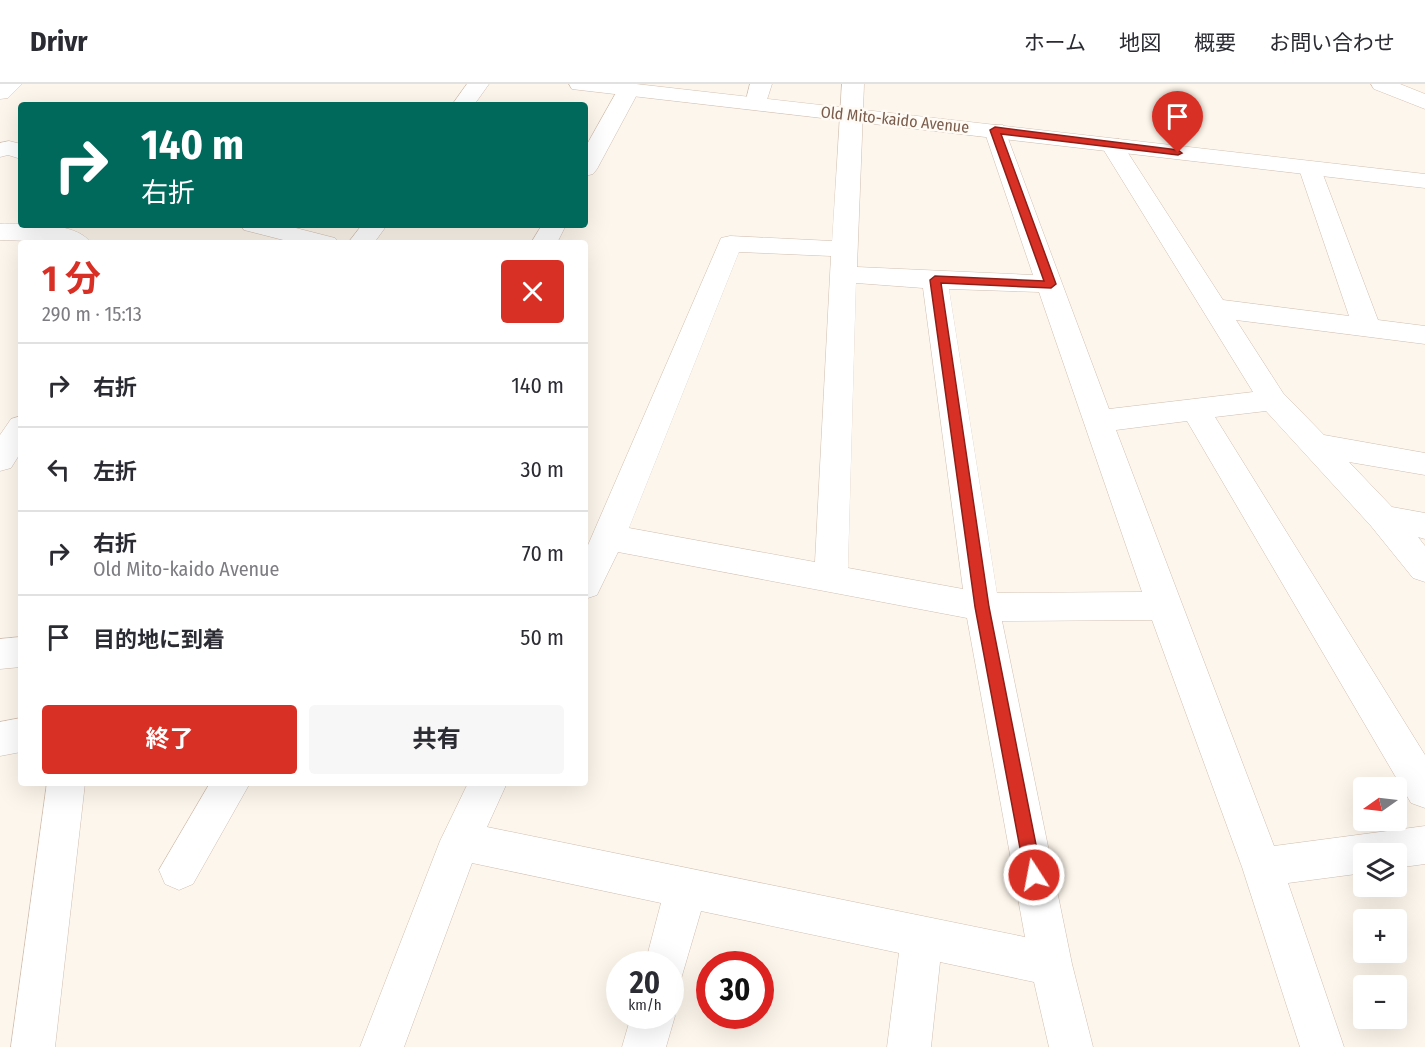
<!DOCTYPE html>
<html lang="ja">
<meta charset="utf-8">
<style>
body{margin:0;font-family:"Fira Sans Condensed","Noto Sans JP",sans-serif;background:#f7f7f7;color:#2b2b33;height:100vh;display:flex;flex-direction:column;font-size:22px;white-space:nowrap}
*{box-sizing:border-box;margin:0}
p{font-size:20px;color:#7c7c81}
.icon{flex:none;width:33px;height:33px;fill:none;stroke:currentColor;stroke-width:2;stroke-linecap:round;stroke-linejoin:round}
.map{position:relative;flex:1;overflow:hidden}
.side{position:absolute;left:18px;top:156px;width:570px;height:546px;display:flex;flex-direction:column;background:#fff;border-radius:6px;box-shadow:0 6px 24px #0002}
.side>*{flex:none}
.banner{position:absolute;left:18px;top:18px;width:570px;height:126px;border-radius:6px;box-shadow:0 6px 24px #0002;background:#00695c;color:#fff;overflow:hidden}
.needle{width:39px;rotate:256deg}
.controls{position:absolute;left:1353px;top:693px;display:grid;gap:12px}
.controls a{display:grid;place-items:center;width:54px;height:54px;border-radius:6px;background:#fff;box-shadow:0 6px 24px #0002;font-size:30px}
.speed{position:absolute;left:606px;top:867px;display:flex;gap:12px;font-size:30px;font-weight:700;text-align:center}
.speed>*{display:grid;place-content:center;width:78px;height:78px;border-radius:50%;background:#fff;box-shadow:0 6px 24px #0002;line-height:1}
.speed small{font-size:15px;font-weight:400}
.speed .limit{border:9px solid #d22;background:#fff;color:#111}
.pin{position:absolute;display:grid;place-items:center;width:51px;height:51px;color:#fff;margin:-62px -26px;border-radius:50% 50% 50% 0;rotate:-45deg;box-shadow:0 0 6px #0007}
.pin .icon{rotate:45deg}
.me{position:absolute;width:66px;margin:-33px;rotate:349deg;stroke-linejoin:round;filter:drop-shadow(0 0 4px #0008)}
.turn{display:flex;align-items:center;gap:21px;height:126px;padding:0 24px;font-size:27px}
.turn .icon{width:78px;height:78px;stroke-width:2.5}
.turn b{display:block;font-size:42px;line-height:51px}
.round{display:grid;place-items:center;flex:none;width:63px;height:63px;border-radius:6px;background:#f7f7f7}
.head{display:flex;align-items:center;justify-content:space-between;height:102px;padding:0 24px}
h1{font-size:36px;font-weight:700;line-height:45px;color:#d93025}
.cta{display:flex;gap:12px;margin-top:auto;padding:12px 24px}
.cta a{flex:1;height:69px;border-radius:6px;background:#d93025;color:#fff;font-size:24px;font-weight:700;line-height:69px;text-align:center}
.cta a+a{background:#f7f7f7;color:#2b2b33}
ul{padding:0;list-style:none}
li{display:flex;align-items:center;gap:18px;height:84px;padding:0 24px;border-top:2px solid #e1e1e2}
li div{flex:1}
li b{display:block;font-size:22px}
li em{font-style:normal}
header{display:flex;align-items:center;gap:36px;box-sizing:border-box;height:84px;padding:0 30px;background:#fff;border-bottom:2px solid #e1e1e2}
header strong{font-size:28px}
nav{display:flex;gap:33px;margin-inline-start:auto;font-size:21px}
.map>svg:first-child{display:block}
</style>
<header>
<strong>Drivr</strong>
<nav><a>ホーム</a><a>地図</a><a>概要</a><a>お問い合わせ</a></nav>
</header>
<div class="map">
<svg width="1425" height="963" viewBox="0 0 1425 963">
<rect width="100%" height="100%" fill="#fdf6ec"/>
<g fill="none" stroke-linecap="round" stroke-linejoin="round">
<!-- minor casing -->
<g stroke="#d1beb0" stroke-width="1">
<g id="minor">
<path d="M 467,0 L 489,0 L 474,21 L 452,21 Z"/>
<path d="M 621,0 L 637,0 L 640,5 L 597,85 L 593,90 L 585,92 L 585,64 Z"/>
<path d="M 750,0 L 772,0 L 764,25 L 748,25 L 745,20 Z"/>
<path d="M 842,0 L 864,0 L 857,183 L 1033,191 L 984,46 L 987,41 L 1003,41 L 1109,325 L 1253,308 L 1100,60 L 1103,55 L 1119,55 L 1223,216 L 1349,232 L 1299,85 L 1303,80 L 1319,80 L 1378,236 L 1425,242 L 1425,260 L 1236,236 L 1283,309 L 1324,351 L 1425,369 L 1425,391 L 1349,378 L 1392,423 L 1425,429 L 1425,455 L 1418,453 L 1425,462 L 1425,498 L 1413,494 L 1371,442 L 1266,327 L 1215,333 L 1425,671 L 1425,724 L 1411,719 L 1187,337 L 1116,346 L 1274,762 L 1425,742 L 1425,780 L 1396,784 L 1396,770 L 1364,770 L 1364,789 L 1288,799 L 1344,963 L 1300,963 L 1242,783 L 1152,536 L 1002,537 L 1072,880 L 1093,963 L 1049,963 L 1034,898 L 940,878 L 931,963 L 887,963 L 899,869 L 701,827 L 681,895 L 670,899 L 670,880 L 645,880 L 661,819 L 472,779 L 404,963 L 360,963 L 440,757 L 468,699 L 507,699 L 487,743 L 1025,853 L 967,534 L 618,468 L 597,511 L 585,515 L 585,468 L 721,154 L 730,152 L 832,157 ZM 739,168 L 831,172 L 815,478 L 629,444 ZM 856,199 L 923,204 L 963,505 L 848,484 ZM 949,205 L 1039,208 L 1142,508 L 997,509 Z"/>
<path d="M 9,57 L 21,60 L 21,75 L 8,71 L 0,73 L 0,59 Z"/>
<path d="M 0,140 C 23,140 76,137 91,159 L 0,156 Z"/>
<path d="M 241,141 L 284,141 L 335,154 L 339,159 L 295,159 L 244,146 Z"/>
<path d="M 362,141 L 387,141 L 374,159 L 348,159 Z"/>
<path d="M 542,141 L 566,141 L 557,159 L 531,159 Z"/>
<path d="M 21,332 L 21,368 L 11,384 L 0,387 L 0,351 L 11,335 Z"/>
<path d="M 21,553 L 21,583 L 0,585 L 0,555 Z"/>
<path d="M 21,634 L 21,668 L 0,672 L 0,638 Z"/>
<path d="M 47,699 L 85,699 L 55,963 L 11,963 Z"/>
<path d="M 210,699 L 250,699 L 193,800 L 179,806 L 165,800 L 159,786 Z"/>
<path d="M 670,921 L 675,932 L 666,963 L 622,963 L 631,932 L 670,932 Z"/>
</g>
</g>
<!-- tertiary casing -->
<g stroke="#d1beb0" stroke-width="1">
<path id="tertiary" d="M 569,0 L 636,0 L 1425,90 L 1425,104 L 580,6 L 572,5 Z"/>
</g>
<!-- secondary casing -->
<g stroke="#d6c0b0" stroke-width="1">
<g id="secondary">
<path d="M 0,0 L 22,0 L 8,14 L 0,15 Z"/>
<path d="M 1371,0 L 1400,0 L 1425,10 L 1425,25 L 1374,5 Z"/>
</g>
</g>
<!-- minor -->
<use href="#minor" fill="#fff" fill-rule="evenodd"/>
<!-- tertiary -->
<use href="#tertiary" fill="#fff" fill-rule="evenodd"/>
<!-- secondary -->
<use href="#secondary" fill="#fff" fill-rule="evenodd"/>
</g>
<!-- route -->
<path fill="#d93025" stroke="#8d1f18" stroke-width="1.5" d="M 995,43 L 1178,66 L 1182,69 L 1178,71 L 1001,50 L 1056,200 L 1051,204 L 941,199 L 989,523 L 1042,791 L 1040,797 L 1034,799 L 1028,797 L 1025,791 L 975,523 L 930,196 L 935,192 L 1044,197 L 990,46 Z"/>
<g text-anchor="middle" stroke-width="5" stroke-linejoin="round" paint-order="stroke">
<!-- far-street labels -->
<g font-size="16" fill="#7a5c4d" stroke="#fffaf3">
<text transform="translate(895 35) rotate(6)" y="6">Old Mito-kaido Avenue</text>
</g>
</g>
</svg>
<div class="controls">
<a><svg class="needle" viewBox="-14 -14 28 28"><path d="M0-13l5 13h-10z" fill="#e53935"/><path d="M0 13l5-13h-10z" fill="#7c7c81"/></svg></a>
<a><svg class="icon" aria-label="layers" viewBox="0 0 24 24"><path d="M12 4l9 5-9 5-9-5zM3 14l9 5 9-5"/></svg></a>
<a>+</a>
<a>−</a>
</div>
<div class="speed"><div>20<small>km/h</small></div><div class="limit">30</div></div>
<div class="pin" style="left:1178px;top:69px;background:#d93025"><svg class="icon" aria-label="arrive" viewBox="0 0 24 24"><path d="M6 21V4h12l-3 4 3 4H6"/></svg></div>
<svg class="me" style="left:1034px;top:791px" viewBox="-20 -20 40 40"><circle r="17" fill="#d93025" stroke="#fff" stroke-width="3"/><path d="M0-11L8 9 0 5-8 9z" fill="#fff"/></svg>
<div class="banner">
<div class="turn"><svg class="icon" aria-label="right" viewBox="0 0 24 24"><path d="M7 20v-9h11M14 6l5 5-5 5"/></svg><div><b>140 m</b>右折</div></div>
</div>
<section class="side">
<div class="head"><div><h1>1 分</h1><p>290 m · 15:13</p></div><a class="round" style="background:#d93025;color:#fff"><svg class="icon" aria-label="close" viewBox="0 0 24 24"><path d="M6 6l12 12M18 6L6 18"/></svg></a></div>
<ul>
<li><svg class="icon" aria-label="right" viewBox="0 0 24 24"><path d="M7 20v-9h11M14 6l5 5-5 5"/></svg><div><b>右折</b></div><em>140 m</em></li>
<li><svg class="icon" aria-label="left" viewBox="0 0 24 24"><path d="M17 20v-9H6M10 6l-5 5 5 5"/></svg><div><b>左折</b></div><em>30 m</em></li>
<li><svg class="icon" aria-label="right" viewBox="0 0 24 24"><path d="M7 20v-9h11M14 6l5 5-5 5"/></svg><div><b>右折</b><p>Old Mito-kaido Avenue</p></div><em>70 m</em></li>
<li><svg class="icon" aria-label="arrive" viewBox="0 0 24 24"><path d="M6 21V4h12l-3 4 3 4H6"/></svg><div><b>目的地に到着</b></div><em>50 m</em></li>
</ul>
<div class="cta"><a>終了</a><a>共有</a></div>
</section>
</div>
